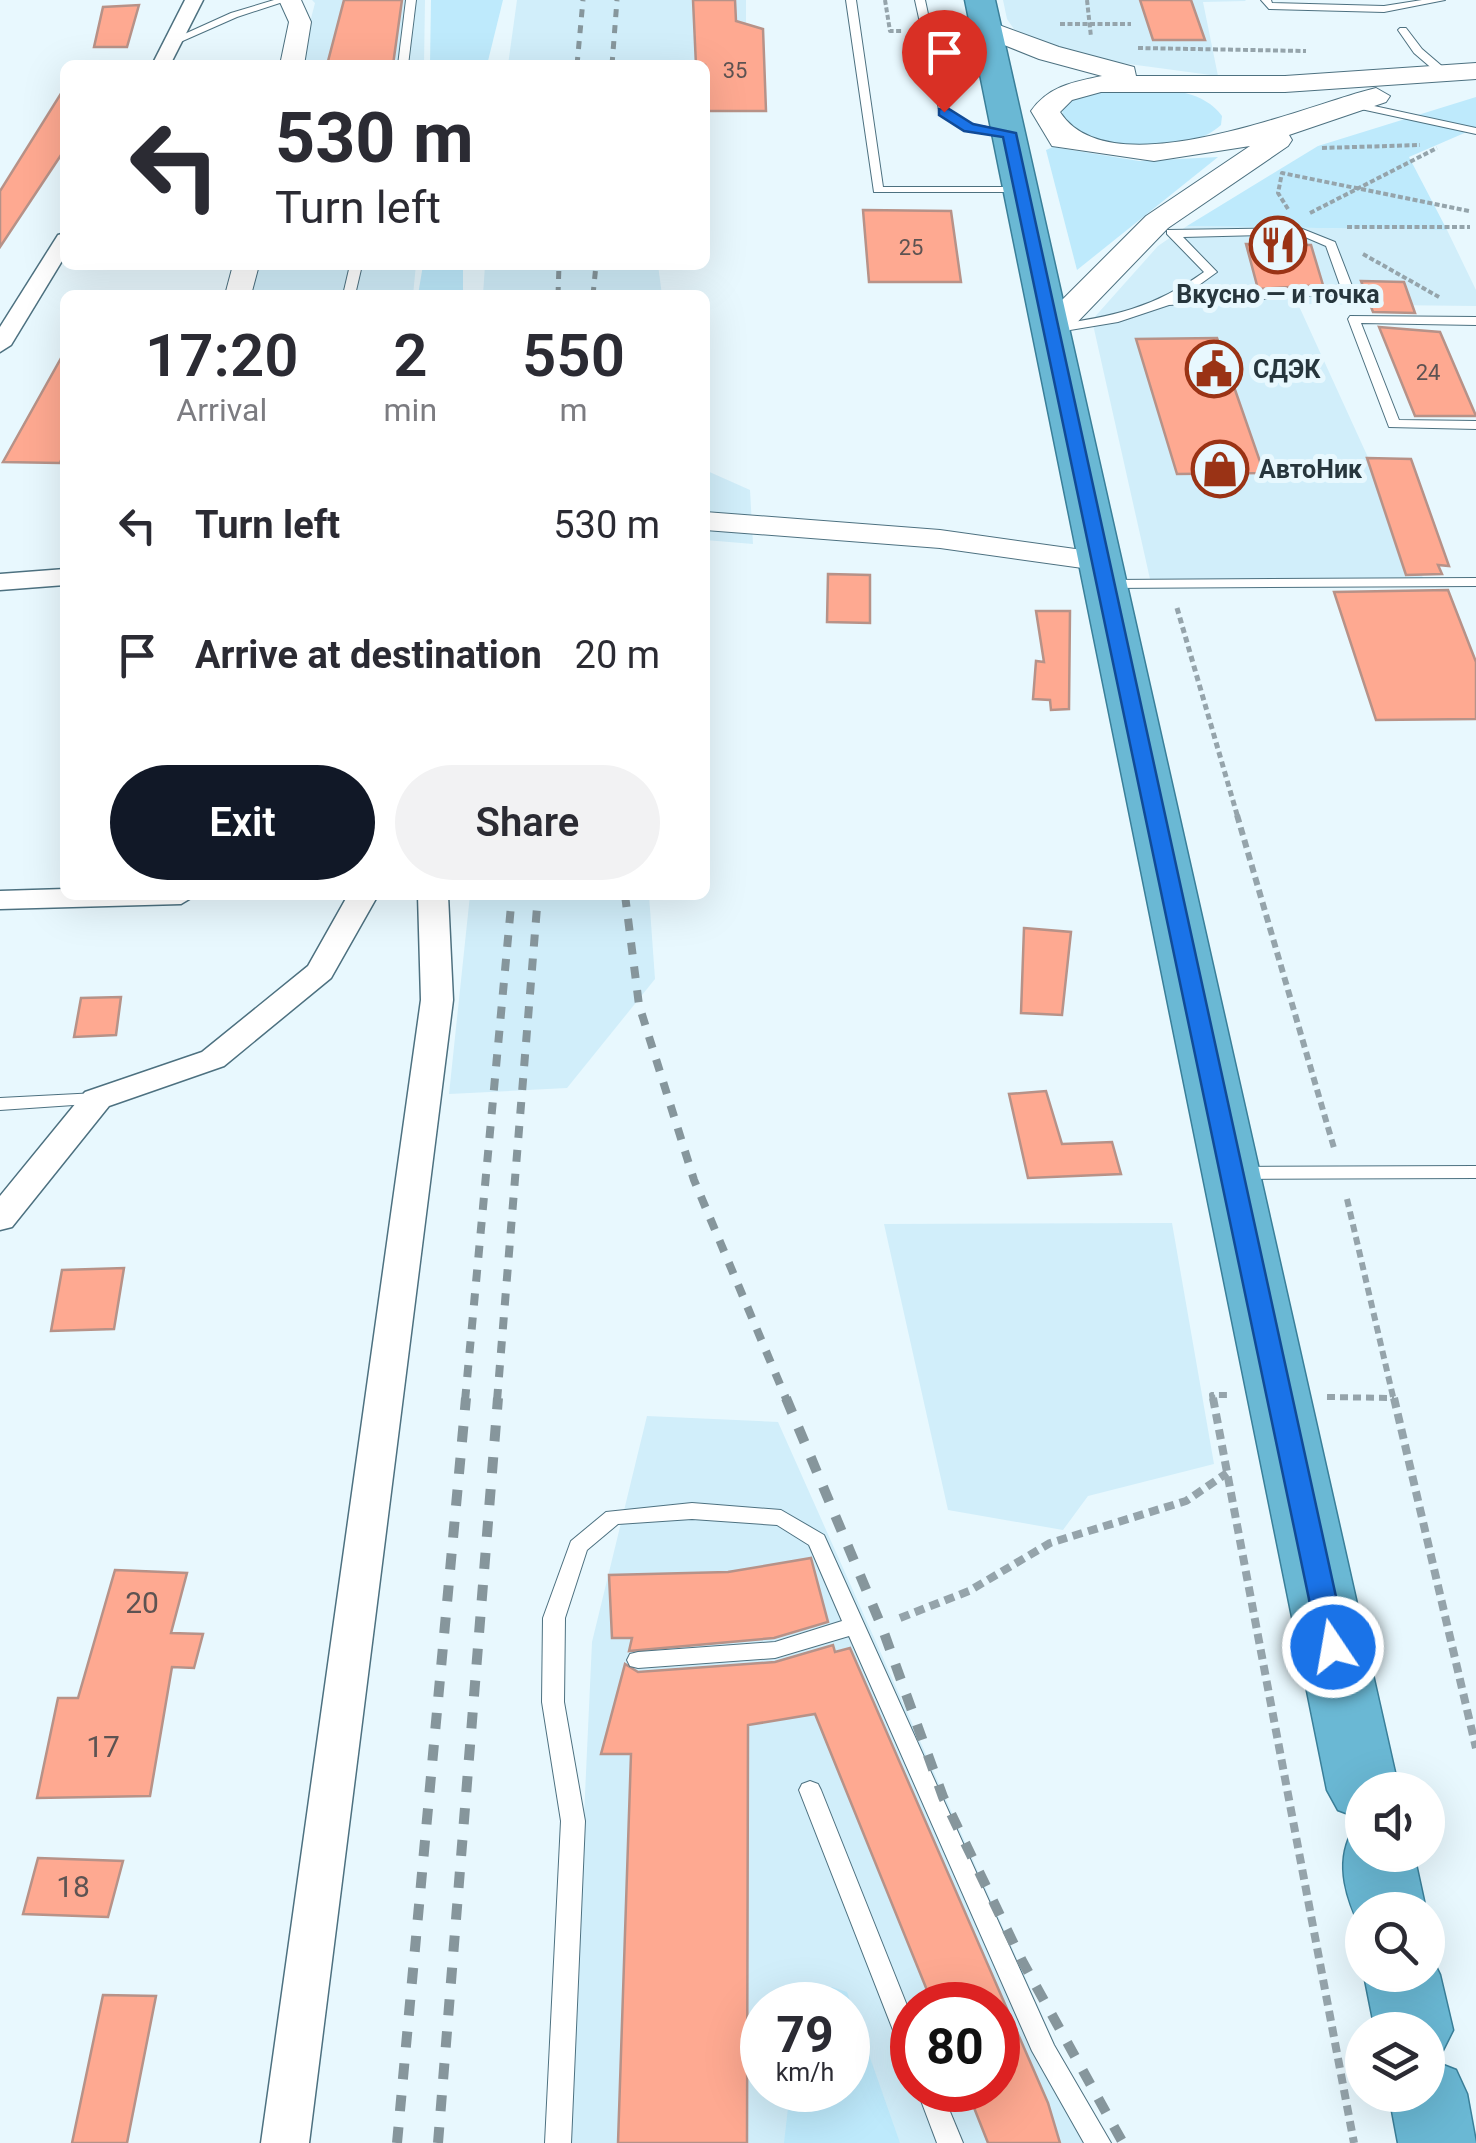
<!DOCTYPE html>
<meta charset="utf-8">
<style>
body{margin:0;font-family:Roboto,sans-serif;background:#f2f2f3;color:#2b2b33;height:100vh;display:flex;flex-direction:column;font-size:38px;white-space:nowrap}
*{box-sizing:border-box;margin:0}
p{font-size:32px;color:#7c7c81}
.icon{flex:none;width:55px;height:55px;fill:none;stroke:currentColor;stroke-width:2;stroke-linecap:round;stroke-linejoin:round}
.map{position:relative;flex:1;overflow:hidden}
.side{position:absolute;left:60px;top:290px;width:650px;height:610px;display:flex;flex-direction:column;background:#fff;border-radius:15px;box-shadow:0 10px 40px #0002}
.side>*{flex:none}
.guide{position:absolute;left:60px;top:60px;width:650px;height:210px;border-radius:15px;box-shadow:0 10px 40px #0002;background:#fff;color:#2b2b33;overflow:hidden}
.tools{position:absolute;left:1345px;top:1772px;display:grid;gap:20px}
.tools a{display:grid;place-items:center;width:100px;height:100px;border-radius:50%;background:#fff;box-shadow:0 10px 40px #0002;font-size:50px}
.speed{position:absolute;left:740px;top:1982px;display:flex;gap:20px;font-size:50px;font-weight:700;text-align:center}
.speed>*{display:grid;place-content:center;width:130px;height:130px;border-radius:50%;background:#fff;box-shadow:0 10px 40px #0002;line-height:1}
.speed small{font-size:25px;font-weight:400}
.speed .limit{border:15px solid #d22;background:#fff;color:#111}
.pin{position:absolute;display:grid;place-items:center;width:85px;height:85px;color:#fff;margin:-102px -42px;border-radius:50% 50% 50% 0;rotate:-45deg;box-shadow:0 0 10px #0007}
.pin .icon{rotate:45deg}
.me{position:absolute;width:110px;margin:-55px;rotate:348deg;stroke-linejoin:round;filter:drop-shadow(0 0 8px #0008)}
.turn{display:flex;align-items:center;gap:35px;height:210px;padding:0 50px;font-size:45px}
.turn .icon{width:130px;height:130px;stroke-width:2.5}
.turn b{display:block;font-size:70px;line-height:85px}
.eta{display:flex;justify-content:space-evenly;align-items:center;height:170px;text-align:center}
.eta b{font-size:60px;font-weight:600;line-height:70px}
.cta{display:flex;gap:20px;margin-top:auto;padding:20px 50px}
.cta a{flex:1;height:115px;border-radius:60px;background:#111827;color:#fff;font-size:40px;font-weight:600;line-height:115px;text-align:center}
.cta a+a{background:#f2f2f3;color:#2b2b33}
ul{padding:0;list-style:none}
li{display:flex;align-items:center;gap:30px;height:130px;padding:0 50px}
li div{flex:1}
li b{display:block;font-size:38px}
li em{font-style:normal}
.map>svg:first-child{display:block}
</style>
<div class="map">
<svg width="1476" height="2143" viewBox="0 0 1476 2143">
<rect width="100%" height="100%" fill="#e8f8fe"/>
<!-- built -->
<g fill="#d1eefa" fill-rule="evenodd">
<path d="M 312,0 L 425,0 L 424,65 L 299,65 L 315,3 Z"/>
<path d="M 517,0 L 746,0 L 746,108 L 705,65 L 508,65 Z"/>
<path d="M 1003,0 L 1245,0 L 1246,1 L 1203,2 L 1218,76 L 1077,57 L 1018,35 L 1007,19 Z"/>
<path d="M 1187,226 L 1447,230 L 1476,290 L 1476,306 L 1298,304 L 1424,580 L 1150,579 L 1092,320 L 1158,246 Z"/>
<path d="M 252,265 L 416,265 L 413,295 L 245,295 Z"/>
<path d="M 485,265 L 658,265 L 662,295 L 483,295 Z"/>
<path d="M 705,470 L 750,490 L 753,544 L 705,540 Z"/>
<path d="M 470,895 L 649,895 L 655,979 L 567,1088 L 449,1094 Z"/>
<path d="M 1172,1223 L 1214,1464 L 1088,1496 L 1063,1530 L 948,1510 L 884,1224 Z"/>
<path d="M 647,1416 L 778,1422 L 1099,2143 L 569,2143 L 592,1642 ZM 762,2005 L 848,2005 L 848,2090 L 762,2090 ZM 912,2005 L 998,2005 L 998,2090 L 912,2090 Z"/>
</g>
<!-- green -->
<g fill="#beeafc">
<path d="M 431,0 L 503,0 L 487,65 L 430,65 Z"/>
<path d="M 1105,89 C 1143,90 1197,82 1222,116 L 1221,125 C 1184,158 1100,152 1064,120 L 1062,110 L 1069,101 Z"/>
<path d="M 1476,97 L 1476,128 L 1409,157 L 1447,230 L 1187,226 L 1318,146 Z"/>
<path d="M 1053,147 L 1139,161 L 1218,157 L 1077,270 L 1046,150 Z"/>
<path d="M 423,265 L 463,265 L 463,295 L 418,295 Z"/>
<path d="M 832,1987 L 847,1992 L 900,2143 L 784,2143 L 790,2090 L 848,2090 L 848,2005 L 813,2005 Z"/>
</g>
<!-- building -->
<g fill="#fea991" stroke="#b79288" stroke-width="2.5">
<path d="M 344,0 L 402,0 L 393,65 L 327,65 Z"/>
<path d="M 693,0 L 735,0 L 736,21 L 763,29 L 766,111 L 705,111 L 705,65 L 696,65 Z"/>
<path d="M 1140,0 L 1191,0 L 1205,40 L 1153,40 Z"/>
<path d="M 139,5 L 127,47 L 94,47 L 103,7 Z"/>
<path d="M 65,87 L 65,149 L 0,247 L 0,191 Z"/>
<path d="M 863,210 L 951,211 L 961,282 L 869,282 Z"/>
<path d="M 1246,244 L 1311,245 L 1323,285 L 1258,289 Z"/>
<path d="M 1361,281 L 1404,282 L 1415,313 L 1373,312 Z"/>
<path d="M 1379,327 L 1440,332 L 1476,416 L 1415,416 Z"/>
<path d="M 1217,338 L 1264,473 L 1177,474 L 1136,339 Z"/>
<path d="M 65,351 L 65,450 L 60,463 L 3,462 Z"/>
<path d="M 1367,458 L 1411,459 L 1449,566 L 1438,565 L 1442,574 L 1406,575 Z"/>
<path d="M 828,574 L 870,575 L 870,623 L 827,622 Z"/>
<path d="M 1448,590 L 1476,662 L 1476,719 L 1376,720 L 1334,592 Z"/>
<path d="M 1036,611 L 1070,611 L 1069,709 L 1051,710 L 1050,700 L 1033,699 L 1036,661 L 1044,662 Z"/>
<path d="M 1024,928 L 1071,932 L 1062,1015 L 1021,1013 Z"/>
<path d="M 121,997 L 116,1035 L 74,1037 L 81,998 Z"/>
<path d="M 1046,1091 L 1062,1144 L 1112,1142 L 1121,1174 L 1028,1178 L 1009,1094 Z"/>
<path d="M 124,1268 L 114,1329 L 51,1331 L 62,1270 Z"/>
<path d="M 811,1558 L 828,1622 L 774,1638 L 629,1651 L 632,1638 L 612,1638 L 609,1575 L 728,1572 Z"/>
<path d="M 115,1570 L 187,1573 L 171,1633 L 203,1634 L 194,1668 L 172,1667 L 150,1796 L 37,1798 L 58,1698 L 78,1698 Z"/>
<path d="M 833,1645 L 835,1652 L 850,1648 L 1048,2103 L 1060,2143 L 988,2143 L 967,2090 L 998,2090 L 998,2005 L 933,2005 L 815,1714 L 748,1725 L 747,2143 L 618,2143 L 631,1754 L 601,1754 L 625,1664 L 638,1672 L 775,1662 Z"/>
<path d="M 38,1858 L 123,1861 L 108,1917 L 23,1914 Z"/>
<path d="M 103,1995 L 156,1996 L 127,2143 L 72,2143 Z"/>
</g>
<g fill="none" stroke-linecap="round" stroke-linejoin="round">
<!-- service casing -->
<g stroke="#4d7180" stroke-width="2">
<g id="service">
<path d="M 274,0 L 289,0 L 237,17 L 178,43 L 169,41 L 231,13 Z"/>
<path d="M 406,0 L 416,0 L 408,65 L 398,65 Z"/>
<path d="M 846,0 L 856,0 L 883,187 L 1021,187 L 1027,190 L 1025,192 L 874,192 Z"/>
<path d="M 915,0 L 925,0 L 949,111 L 972,125 L 1009,130 L 1014,133 L 1013,135 L 965,130 L 940,114 Z"/>
<path d="M 1261,0 L 1271,0 L 1272,3 L 1384,6 L 1422,0 L 1445,0 L 1384,12 L 1269,9 Z"/>
<path d="M 1400,28 L 1406,28 L 1422,49 L 1450,73 L 1450,77 L 1442,77 L 1414,53 L 1398,30 Z"/>
<path d="M 1351,101 L 1476,128 L 1476,134 L 1347,106 L 1347,102 Z"/>
<path d="M 1300,228 L 1335,242 L 1354,291 L 1352,293 L 1169,305 L 1118,322 L 1052,333 L 1046,329 L 1052,325 C 1112,317 1154,308 1204,272 L 1167,234 L 1167,230 ZM 1298,234 L 1326,246 L 1341,288 L 1181,298 L 1217,272 L 1183,237 Z"/>
<path d="M 350,265 L 362,265 L 355,295 L 343,295 Z"/>
<path d="M 1350,316 L 1476,317 L 1476,325 L 1361,323 L 1399,420 L 1476,421 L 1476,429 L 1389,427 L 1348,319 Z"/>
<path d="M 1476,578 L 1476,586 L 1108,588 L 1101,584 L 1108,580 Z"/>
<path d="M 97,1093 L 106,1099 L 103,1103 L 0,1110 L 0,1098 Z"/>
<path d="M 1476,1166 L 1476,1178 L 1238,1179 L 1229,1173 L 1238,1167 Z"/>
<path d="M 692,1503 L 781,1510 L 824,1535 L 1054,2045 L 1111,2143 L 1084,2143 L 1032,2051 L 849,1636 L 775,1658 L 638,1668 L 630,1666 L 627,1660 L 630,1654 L 638,1652 L 775,1642 L 842,1621 L 809,1545 L 777,1525 L 692,1519 L 618,1524 L 587,1550 L 565,1618 L 564,1702 L 585,1821 L 571,2143 L 545,2143 L 561,1821 L 542,1702 L 543,1618 L 571,1541 L 606,1512 Z"/>
<path d="M 810,1781 L 818,1784 L 821,1790 L 912,2018 L 912,2059 L 903,2056 L 900,2048 L 799,1790 L 802,1784 Z"/>
<path d="M 917,2090 L 941,2090 L 963,2143 L 937,2143 Z"/>
</g>
</g>
<!-- minor casing -->
<g stroke="#4d7180" stroke-width="3">
<g id="minor">
<path d="M 185,0 L 203,0 L 170,65 L 152,65 Z"/>
<path d="M 65,233 L 65,256 L 11,345 L 0,352 L 0,327 L 58,235 Z"/>
<path d="M 65,569 L 65,585 L 0,590 L 0,574 Z"/>
<path d="M 65,889 L 65,895 L 196,895 L 181,904 L 0,909 L 0,891 Z"/>
<path d="M 348,895 L 378,895 L 331,978 L 224,1066 L 109,1106 L 12,1227 L 0,1230 L 0,1196 L 85,1092 L 202,1052 L 308,966 Z"/>
<path d="M 418,895 L 448,895 L 453,1000 L 309,2143 L 261,2143 L 421,1000 Z"/>
</g>
</g>
<!-- tertiary casing -->
<g stroke="#4d7180" stroke-width="2">
<g id="tertiary">
<path d="M 279,0 L 301,0 L 311,22 L 304,65 L 280,65 L 289,22 Z"/>
<path d="M 233,265 L 259,265 L 251,295 L 225,295 Z"/>
<path d="M 705,512 L 940,530 L 1104,553 L 1120,562 L 1104,571 L 940,548 L 705,530 Z"/>
</g>
</g>
<!-- secondary casing -->
<g stroke="#4d7180" stroke-width="2">
<path id="secondary" d="M 988,21 L 1059,47 L 1134,67 L 1136,76 L 1285,76 L 1476,63 L 1476,79 L 1285,92 L 1101,92 L 1072,100 L 1060,112 C 1111,191 1308,104 1376,88 L 1390,96 L 1386,102 L 1289,135 L 1292,140 L 1288,146 L 1168,228 L 1064,336 L 1052,339 L 1036,329 L 1040,322 L 1146,216 L 1250,146 L 1154,161 L 1052,146 L 1031,111 C 1049,86 1073,82 1102,76 L 1039,59 L 979,35 L 975,29 L 979,23 Z"/>
</g>
<!-- trunk casing -->
<g stroke="#3a7f99" stroke-width="3">
<g id="trunk">
<path d="M 965,0 L 995,0 L 1399,1790 L 1362,1790 L 1362,1819 L 1338,1810 L 1327,1790 Z"/>
<path d="M 1362,1830 L 1362,1855 L 1414,1855 L 1426,1910 L 1362,1910 L 1362,1931 C 1347,1900 1335,1865 1351,1834 Z"/>
<path d="M 1429,1952 L 1440,1975 L 1453,2030 L 1441,2054 L 1428,2058 L 1428,2030 L 1375,2030 L 1364,1975 L 1428,1975 Z"/>
<path d="M 1428,2059 L 1456,2070 L 1467,2094 L 1476,2143 L 1398,2143 L 1389,2095 L 1428,2095 Z"/>
</g>
</g>
<!-- path-far3 -->
<g stroke="#95a4ab" stroke-width="4" stroke-dasharray="5 2.5" stroke-linecap="butt">
<path d="M 885,0 L 890,31 L 903,31"/>
<path d="M 1087,0 L 1091,37"/>
<path d="M 1060,24 L 1131,24"/>
<path d="M 1138,48 L 1306,51"/>
<path d="M 1322,148 L 1420,145"/>
<path d="M 1288,209 L 1278,193 L 1282,173 L 1469,211"/>
<path d="M 1310,213 L 1437,148"/>
<path d="M 1347,227 L 1470,227"/>
<path d="M 1363,254 L 1439,297"/>
</g>
<!-- path-far2 -->
<path stroke="#95a4ab" stroke-width="5" stroke-dasharray="6 4" stroke-linecap="butt" d="M 1177,608 L 1238,818"/>
<!-- path-far1 -->
<g stroke="#95a4ab" stroke-width="6" stroke-dasharray="8 5" stroke-linecap="butt">
<path d="M 1237,815 L 1334,1148"/>
<path d="M 1347,1199 L 1394,1401"/>
<path d="M 1327,1397 L 1394,1398"/>
<path d="M 1213,1401 L 1212,1395 L 1230,1395"/>
</g>
<!-- path -->
<g stroke="#95a4ab" stroke-width="8" stroke-dasharray="10 6" stroke-linecap="butt">
<path d="M 1213,1398 L 1354,2143"/>
<path d="M 1394,1398 L 1476,1748"/>
<path d="M 900,1618 L 969,1591 L 1050,1543 L 1186,1501 L 1227,1473"/>
</g>
<!-- service -->
<use href="#service" fill="#fff" fill-rule="evenodd"/>
<!-- minor -->
<use href="#minor" fill="#fff" fill-rule="evenodd"/>
<!-- tertiary -->
<use href="#tertiary" fill="#fff" fill-rule="evenodd"/>
<!-- secondary -->
<use href="#secondary" fill="#fff" fill-rule="evenodd"/>
<!-- trunk -->
<use href="#trunk" fill="#6ab8d4" fill-rule="evenodd"/>
<!-- rail-far2 -->
<g stroke="#86969c" stroke-width="5" stroke-dasharray="8 8" stroke-linecap="butt">
<path d="M 577,65 L 583,0"/>
<path d="M 612,65 L 617,0"/>
<path d="M 558,295 L 559,265"/>
<path d="M 593,295 L 596,265"/>
</g>
<!-- rail-far1 -->
<g stroke="#86969c" stroke-width="8" stroke-dasharray="12 12" stroke-linecap="butt">
<path d="M 625,895 L 639,1005 L 694,1180 L 787,1401"/>
<path d="M 465,1401 L 512,895"/>
<path d="M 497,1401 L 538,895"/>
</g>
<!-- rail -->
<g stroke="#86969c" stroke-width="10" stroke-dasharray="16 16" stroke-linecap="butt">
<path d="M 786,1398 L 883,1630 L 943,1797 L 1021,1959 L 1123,2143"/>
<path d="M 397,2143 L 466,1398"/>
<path d="M 438,2143 L 498,1398"/>
</g>
</g>
<!-- route -->
<path fill="#1a73e8" stroke="#114b97" stroke-width="2.5" d="M 939,109 L 949,109 L 973,124 L 1016,133 L 1347,1647 L 1343,1654 L 1323,1654 L 1319,1647 L 1003,137 L 964,131 L 939,115 Z"/>
<!-- icons -->
<defs>
<g id="restaurant-ring" transform="scale(2.875)"><circle r="9.5" fill="#e8f8fe" stroke="#9a3315" stroke-width="1.5"/><path d="M-5-6h1v4h1v-4h1v4h1v-4h1v5L-1.5 .5V6h-2V.5L-5-1ZM5-6V6H3V1.5H1.5Q1.5-4 5-6Z" fill="#9a3315"/></g>
<g id="civic-ring" transform="scale(2.875)"><circle r="9.5" fill="#e8f8fe" stroke="#9a3315" stroke-width="1.5"/><path d="M-.6-6.5H3V-4.5H.6V-3L4-1V1h2V6H-6V1h2V-1L-.6-3ZM-1.2 2.5V6h2.4V2.5Z" fill="#9a3315"/></g>
<g id="shop-ring" transform="scale(2.875)"><circle r="9.5" fill="#e8f8fe" stroke="#9a3315" stroke-width="1.5"/><path d="M-5-2.5h2.3a2.7 3.5 0 0 1 5.4 0H5L5.5 6h-11ZM-1.5-2.5h3a1.5 2.3 0 0 0-3 0Z" fill="#9a3315"/></g>
</defs>
<g fill-rule="evenodd">
<use href="#restaurant-ring" x="1278" y="245"/>
<use href="#civic-ring" x="1214" y="369"/>
<use href="#shop-ring" x="1220" y="469"/>
</g>
<g text-anchor="middle" stroke-width="10" stroke-linejoin="round" paint-order="stroke">
<!-- far-number labels -->
<g font-size="22" fill="#5d5352">
<text x="735" y="78">35</text>
<text x="911" y="255">25</text>
<text x="1428" y="380">24</text>
</g>
<!-- far-poi labels -->
<g font-size="25" font-weight="bold" fill="#27363d" stroke="#e8f8fe" text-anchor="start">
<text x="1278" y="303" text-anchor="middle">Вкусно — и точка</text>
<text x="1253" y="378">СДЭК</text>
<text x="1259" y="478">АвтоНик</text>
</g>
<!-- near-number labels -->
<g font-size="30" fill="#5d5352">
<text x="142" y="1613">20</text>
<text x="103" y="1757">17</text>
<text x="73" y="1897">18</text>
</g>
</g>
</svg>
<div class="tools">
<a><svg class="icon" aria-label="sound" viewBox="0 0 24 24"><path d="M4 9h4l5-4v14l-5-4H4zM17 9q2 3 0 6"/></svg></a>
<a><svg class="icon" aria-label="search" viewBox="0 0 24 24"><circle cx="10" cy="10" r="6"/><path d="M15 15l6 6"/></svg></a>
<a><svg class="icon" aria-label="layers" viewBox="0 0 24 24"><path d="M12 4l9 5-9 5-9-5zM3 14l9 5 9-5"/></svg></a>
</div>
<div class="speed"><div>79<small>km/h</small></div><div class="limit">80</div></div>
<div class="pin" style="left:944px;top:112px;background:#d93025"><svg class="icon" aria-label="arrive" viewBox="0 0 24 24"><path d="M6 21V4h12l-3 4 3 4H6"/></svg></div>
<svg class="me" style="left:1333px;top:1647px" viewBox="-20 -20 40 40"><circle r="17" fill="#1a73e8" stroke="#fff" stroke-width="3"/><path d="M0-11L8 9 0 5-8 9z" fill="#fff"/></svg>
<div class="guide">
<div class="turn"><svg class="icon" aria-label="left" viewBox="0 0 24 24"><path d="M17 20v-9H6M10 6l-5 5 5 5"/></svg><div><b>530 m</b>Turn left</div></div>
</div>
<section class="side">
<div class="eta">
<div><b>17:20</b><p>Arrival</p></div>
<div><b>2</b><p>min</p></div>
<div><b>550</b><p>m</p></div>
</div>
<ul>
<li><svg class="icon" aria-label="left" viewBox="0 0 24 24"><path d="M17 20v-9H6M10 6l-5 5 5 5"/></svg><div><b>Turn left</b></div><em>530 m</em></li>
<li><svg class="icon" aria-label="arrive" viewBox="0 0 24 24"><path d="M6 21V4h12l-3 4 3 4H6"/></svg><div><b>Arrive at destination</b></div><em>20 m</em></li>
</ul>
<div class="cta"><a>Exit</a><a>Share</a></div>
</section>
</div>
